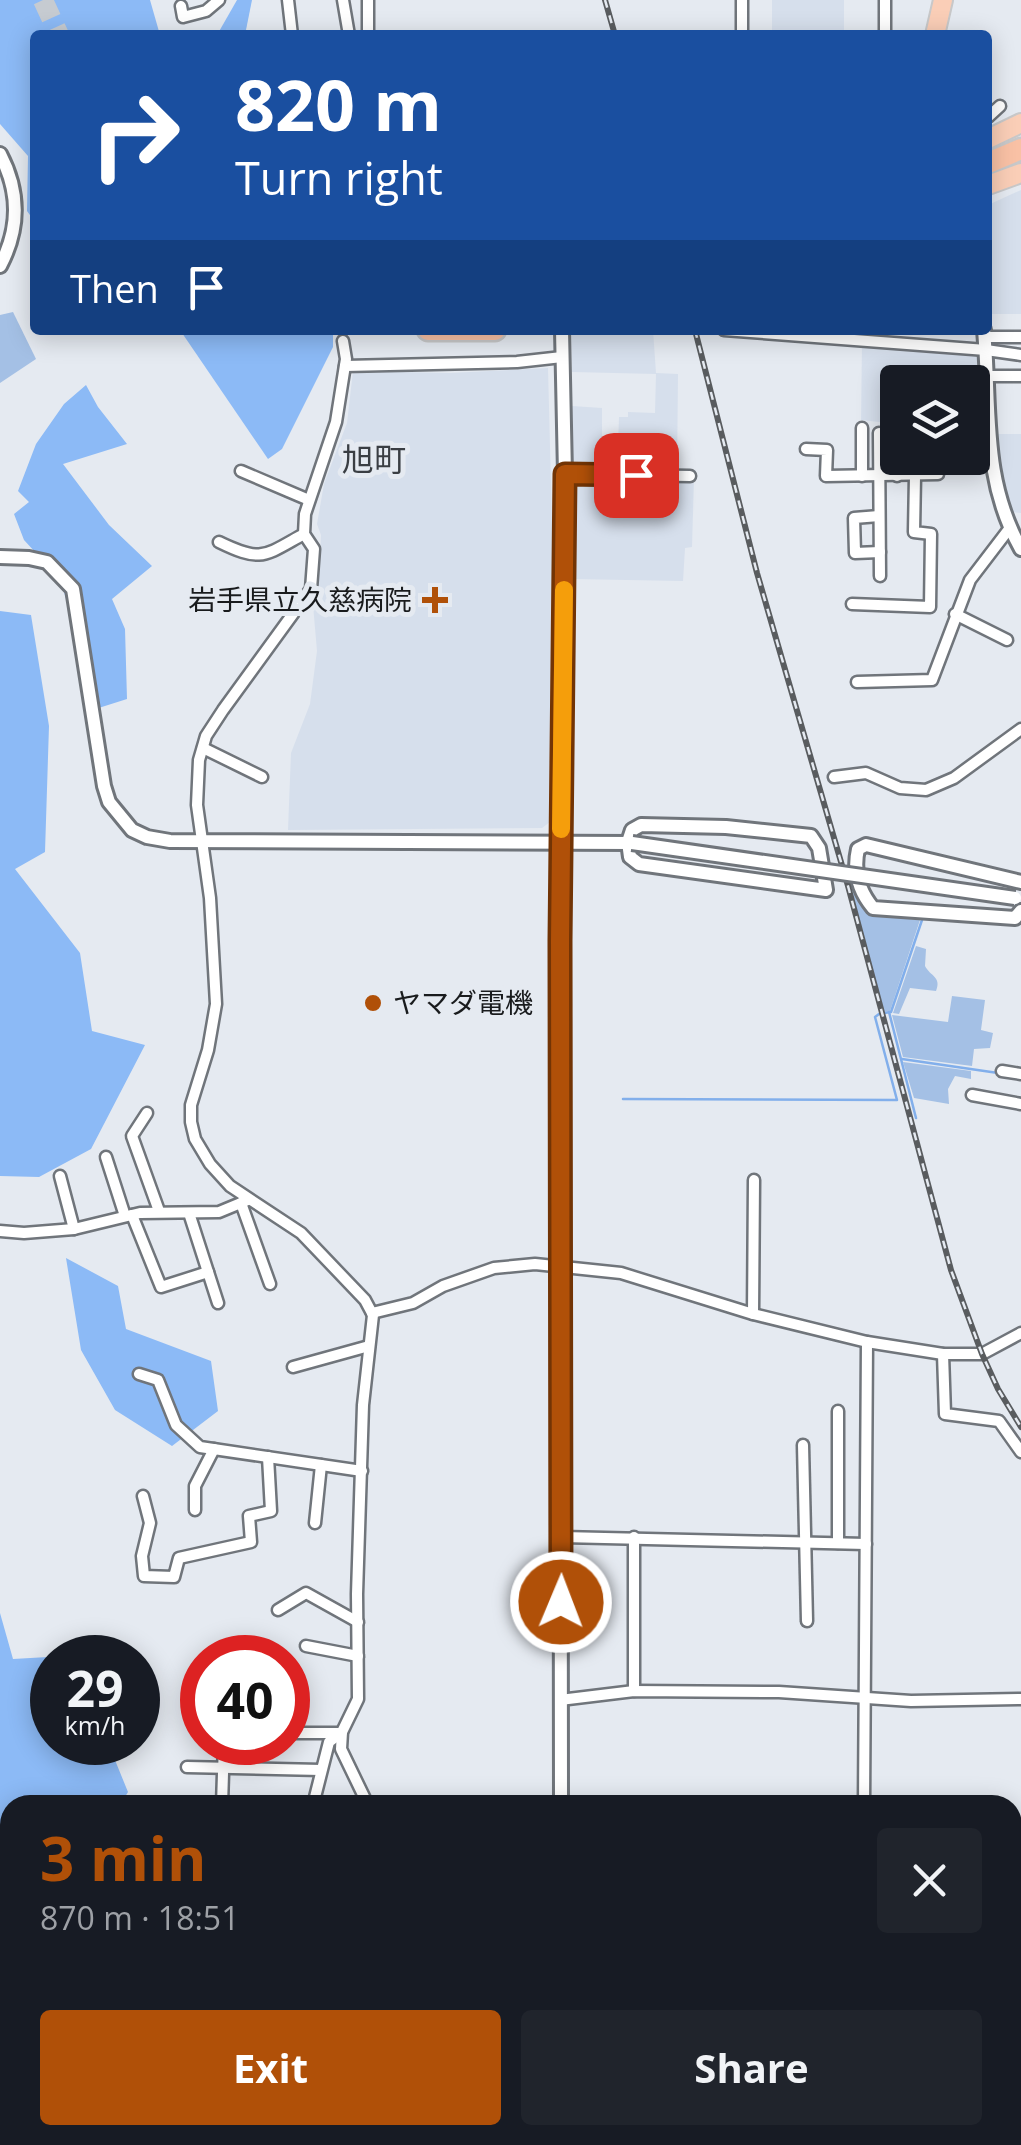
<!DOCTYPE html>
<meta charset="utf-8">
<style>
body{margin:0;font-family:"Open Sans","Noto Sans JP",sans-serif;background:#20242c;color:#f1f3f6;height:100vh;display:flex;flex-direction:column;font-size:38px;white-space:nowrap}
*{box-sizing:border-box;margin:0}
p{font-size:32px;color:#9ea1a6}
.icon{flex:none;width:55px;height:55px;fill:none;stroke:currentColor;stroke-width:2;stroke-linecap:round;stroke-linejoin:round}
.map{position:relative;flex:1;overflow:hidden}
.panel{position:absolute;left:0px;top:1795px;width:1022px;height:350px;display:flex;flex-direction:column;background:#171b24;border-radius:30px 30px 0 0;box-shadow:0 5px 25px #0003}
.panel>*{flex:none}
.banner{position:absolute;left:30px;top:30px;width:962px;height:305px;border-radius:10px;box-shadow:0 5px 25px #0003;background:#1a4fa0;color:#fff;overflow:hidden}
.controls{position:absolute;left:880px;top:365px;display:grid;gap:20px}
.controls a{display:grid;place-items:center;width:110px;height:110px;border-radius:10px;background:#171b24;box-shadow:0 5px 25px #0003;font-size:50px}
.speed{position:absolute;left:30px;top:1635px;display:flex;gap:20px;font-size:50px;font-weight:700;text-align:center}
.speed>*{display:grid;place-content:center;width:130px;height:130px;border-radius:50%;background:#171b24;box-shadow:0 5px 25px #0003;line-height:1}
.speed small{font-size:25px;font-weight:400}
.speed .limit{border:15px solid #d22;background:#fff;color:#111}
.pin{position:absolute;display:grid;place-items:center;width:85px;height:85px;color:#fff;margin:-42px;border-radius:20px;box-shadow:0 5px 15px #0006}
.me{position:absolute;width:110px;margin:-55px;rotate:1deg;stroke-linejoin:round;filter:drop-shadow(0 0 8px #0008)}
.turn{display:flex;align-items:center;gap:35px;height:210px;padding:0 40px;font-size:45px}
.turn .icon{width:130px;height:130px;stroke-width:2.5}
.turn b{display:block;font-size:70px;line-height:85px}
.then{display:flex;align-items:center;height:95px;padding:0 40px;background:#0003;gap:20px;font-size:38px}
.round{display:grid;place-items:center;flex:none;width:105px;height:105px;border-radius:10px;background:#20242c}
.headline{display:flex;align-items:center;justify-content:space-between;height:170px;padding:0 40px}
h1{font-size:60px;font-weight:700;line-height:75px;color:#b05008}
.button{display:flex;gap:20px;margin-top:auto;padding:20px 40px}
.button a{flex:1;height:115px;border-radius:10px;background:#b05008;color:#fff;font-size:40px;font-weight:700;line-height:115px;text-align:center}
.button a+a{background:#20242c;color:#f1f3f6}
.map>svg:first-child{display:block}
</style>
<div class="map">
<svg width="1021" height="2145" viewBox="0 0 1021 2145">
<rect width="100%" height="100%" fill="#e5eaf1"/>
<!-- built -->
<g fill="#d6dfec">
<rect x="772" y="0" width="72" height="35"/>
<path d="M 1021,190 L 1021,314 L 990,314 L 988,309 L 988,205 Z"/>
<path d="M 571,330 L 653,330 L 656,373 L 678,374 L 677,472 L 694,479 L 692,547 L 685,548 L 683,581 L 571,579 L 572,406 L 602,408 L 602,445 L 618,445 L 619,417 L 628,417 L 628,412 L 655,413 L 656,374 L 572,372 Z"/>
<path d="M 862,344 L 977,353 L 979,433 L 973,433 L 972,382 L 898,382 L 897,424 L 861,420 Z"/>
<path d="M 548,368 L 554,604 L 550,822 L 542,828 L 288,830 L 291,753 L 310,704 L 317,651 L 313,605 L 318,595 L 321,535 L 317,524 L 324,484 L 347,423 L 353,371 L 450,373 Z"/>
<path d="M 993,434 L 1021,434 L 1021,513 L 1005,511 Z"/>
</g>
<!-- green -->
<g fill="#a4c0e5">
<path d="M 13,312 L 36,359 L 0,383 L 0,315 Z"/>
<path d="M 851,887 L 856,888 C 865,920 892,917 920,920 L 890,1011 L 883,1012 Z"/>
<path d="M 916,946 L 926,949 L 925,966 C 930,976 942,977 936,991 L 910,988 L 899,1014 L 893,1013 Z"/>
<path d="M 952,996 L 985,1000 L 981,1030 L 993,1033 L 990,1048 L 974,1049 L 972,1066 L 903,1057 L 892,1015 L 948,1022 Z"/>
<path d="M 903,1062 L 971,1071 L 971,1079 L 955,1076 L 948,1089 L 949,1104 L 914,1098 Z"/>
</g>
<!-- forest -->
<g fill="#8cbaf6">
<path d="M 0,0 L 150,0 L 160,35 L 35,35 L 35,222 L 27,211 L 28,156 L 0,124 Z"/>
<path d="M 237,0 L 252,0 L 245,35 L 217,35 Z"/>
<path d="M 180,330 L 333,330 L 333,347 L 282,449 L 268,459 Z"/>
<path d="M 86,385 L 98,407 L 127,444 L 63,464 L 109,525 L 152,566 L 112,599 L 125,629 L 127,699 L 86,712 L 74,625 L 60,579 L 24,540 L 14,514 L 29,502 L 18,491 L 36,444 L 64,404 Z"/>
<path d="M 0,611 L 31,615 L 49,726 L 45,852 L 15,869 L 80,953 L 92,1031 L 145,1045 L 91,1149 L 39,1177 L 0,1176 Z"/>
<path d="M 66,1258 L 118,1286 L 126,1329 L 211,1361 L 218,1411 L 172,1446 L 115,1410 L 81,1350 Z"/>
<path d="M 0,1613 L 13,1659 L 48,1657 L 52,1662 L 52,1742 L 108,1743 L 128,1792 L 120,1805 L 10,1805 L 10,1912 L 0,1918 Z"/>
<path d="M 10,1989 L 10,2052 L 0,2063 L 0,2001 Z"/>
</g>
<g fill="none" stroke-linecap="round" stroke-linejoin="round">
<!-- stream -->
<g stroke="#82afeb" stroke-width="2.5">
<path d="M 889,1012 L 916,1118"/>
<path d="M 884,1013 L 891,1012 L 922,920"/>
<path d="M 902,1059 L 998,1073"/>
<path d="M 623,1099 L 897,1100 L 875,1017 L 879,1014"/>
<path d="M 0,2086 L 10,2087"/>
</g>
<!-- minor-tunnel -->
<path stroke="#c6cbd1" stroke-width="10" stroke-dasharray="10 5" stroke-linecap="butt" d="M 342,330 L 343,341"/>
<!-- motorway-tunnel -->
<path stroke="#c6cbd1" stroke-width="20" stroke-dasharray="20 10" stroke-linecap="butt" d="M 43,0 L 59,35"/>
<!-- minor casing -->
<g stroke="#70757b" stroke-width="15">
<g id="minor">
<path d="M 288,0 L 292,35"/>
<path d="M 343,0 L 349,35"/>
<path d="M 885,0 L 885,35"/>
<path d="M 181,6 L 183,17 L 206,11 L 219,0"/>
<path d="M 368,35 L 368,0"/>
<path d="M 742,35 L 742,0"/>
<path d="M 988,117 L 1000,106"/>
<path d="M 724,330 L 986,350 L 1021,355"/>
<path d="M 985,337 L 1021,337"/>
<path d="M 343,341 L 346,359 L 336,422 L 305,514 L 304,534 L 314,549 L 311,589 L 223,710 L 206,736 L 199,760 L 197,805 L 210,898 L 216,1004 L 208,1050 L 191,1105 L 191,1122 L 195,1139 L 210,1164 L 230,1186 L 301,1233 L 365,1300 L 373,1315 L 363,1405 L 357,1594 L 358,1699 L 342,1732 L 341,1749 L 368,1805"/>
<path d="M 345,366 L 517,362 L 562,357"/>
<path d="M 987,376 L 1021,376"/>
<path d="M 879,433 L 880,576"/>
<path d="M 806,449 L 827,450 L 826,476 L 938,474 L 940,458"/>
<path d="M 972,449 L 989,447"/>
<path d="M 241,471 L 309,500"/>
<path d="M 565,474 L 690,476"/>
<path d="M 862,476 L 862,428"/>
<path d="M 897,476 L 897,426"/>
<path d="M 879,516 L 854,518 L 855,553 L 880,552"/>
<path d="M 219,542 C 262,563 264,556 304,534"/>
<path d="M 852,604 L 930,607 L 931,534 L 914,532 L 915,476"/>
<path d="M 955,614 L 1007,640"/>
<path d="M 857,682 L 932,680 L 970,580 L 1009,529"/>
<path d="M 203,748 L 262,777"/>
<path d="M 834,777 L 866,773 L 900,788 L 926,790 L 954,778 L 1021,729"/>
<path d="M 1002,1071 L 1021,1074"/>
<path d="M 972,1095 L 1021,1104"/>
<path d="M 147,1113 L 132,1136 L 159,1211"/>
<path d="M 106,1157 L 125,1216"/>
<path d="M 60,1176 L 74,1229"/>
<path d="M 241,1203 L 270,1284"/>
<path d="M 189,1213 L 218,1303"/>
<path d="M 132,1215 L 161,1287 L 208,1272"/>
<path d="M 0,1231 L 24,1233 L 74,1229 L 140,1213 L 219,1212 L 248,1200"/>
<path d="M 372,1313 L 413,1303 L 443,1286 L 494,1268 L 535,1264 L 621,1273 L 753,1314 L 867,1342 L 943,1354 L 982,1354 L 1021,1333"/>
<path d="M 753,1314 L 754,1180"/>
<path d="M 943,1354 L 945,1414 L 999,1421 L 1021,1452"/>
<path d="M 293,1367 L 369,1346"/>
<path d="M 139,1374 L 158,1380 L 176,1425 L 200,1447 L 362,1471"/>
<path d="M 803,1445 L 807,1621"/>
<path d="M 143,1496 L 150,1523 L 142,1556 L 144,1576 L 174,1577 L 179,1558 L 251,1542 L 249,1516 L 271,1511 L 268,1457"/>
<path d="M 195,1510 L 195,1486 L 214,1449"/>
<path d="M 315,1523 L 321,1465"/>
<path d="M 562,1537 L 866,1544"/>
<path d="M 838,1543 L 838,1411"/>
<path d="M 278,1610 L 306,1593 L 358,1622"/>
<path d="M 306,1646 L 358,1656"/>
<path d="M 634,1691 L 634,1537"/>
<path d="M 560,1700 L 634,1691 L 779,1692 L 911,1701 L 1021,1699"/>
<path d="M 288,1733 L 339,1733"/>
<path d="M 187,1767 L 321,1770"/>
<path d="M 222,1805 L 224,1742"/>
<path d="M 313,1805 L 329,1742 L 342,1732"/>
<path d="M 864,1805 L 867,1342"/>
<path d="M 44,2135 L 44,2145"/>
<path d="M 605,2135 L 668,2145"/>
<path d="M 380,2145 L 381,2141 L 514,2135"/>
<path d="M 538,2145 L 542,2135"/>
<path d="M 789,2145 L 797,2135"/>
<path d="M 958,2145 L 960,2135"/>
</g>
</g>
<!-- tertiary casing -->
<g stroke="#70757b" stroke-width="18">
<g id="tertiary">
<path d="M 0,154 C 20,192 20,228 0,266"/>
<path d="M 984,330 C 991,409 981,478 1021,549"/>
<path d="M 0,557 L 29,558 L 47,562 L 73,589 L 104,786 L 109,802 L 132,830 L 147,837 L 170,841 L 632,843"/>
<path d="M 641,825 L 726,827 L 811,836 L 819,848 L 826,890 L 639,864 L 630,857 L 628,842 L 632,830 Z"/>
<path d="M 1021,882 L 866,845 L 858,849 C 853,871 859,891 873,908 L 1015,918 L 1021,911"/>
<path d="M 561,1805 L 560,946 L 565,474 L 562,330"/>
<path d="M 1012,2025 L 1021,2026"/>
<path d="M 319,2145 L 335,2135"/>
</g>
</g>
<!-- trunk casing -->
<g stroke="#c8c8c9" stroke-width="22">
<g id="trunk">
<path d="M 935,35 L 943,0"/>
<path d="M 988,139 L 1021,123"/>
<path d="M 988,185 L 1021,173"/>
</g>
</g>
<!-- motorway casing -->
<g stroke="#c8c8c9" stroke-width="25">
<g id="motorway">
<path d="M 988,163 L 1021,149"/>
<path d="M 428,330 L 495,330"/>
</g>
</g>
<!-- minor -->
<use href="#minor" stroke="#fff" stroke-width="10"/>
<!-- tertiary -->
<use href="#tertiary" stroke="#fff" stroke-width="12"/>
<!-- trunk -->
<use href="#trunk" stroke="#faceb7" stroke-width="18"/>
<!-- motorway -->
<use href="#motorway" stroke="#f9c1a5" stroke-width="20"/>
<!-- rail casing -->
<g stroke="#595c5f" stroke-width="6">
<g id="rail">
<path d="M 605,0 L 615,35"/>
<path d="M 695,330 L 757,573 L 848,886 L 951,1270 L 982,1354 L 998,1389 L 1021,1427"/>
</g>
</g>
<!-- rail -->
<use href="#rail" stroke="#e5eaf1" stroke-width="2.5" stroke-dasharray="8" stroke-linecap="butt"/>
<!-- tertiary-bridge casing -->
<g stroke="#70757b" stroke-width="18" stroke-linecap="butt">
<path id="tertiary-bridge" d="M 632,843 L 1015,898"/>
</g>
<!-- tertiary-bridge -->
<use href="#tertiary-bridge" stroke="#fff" stroke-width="12"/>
</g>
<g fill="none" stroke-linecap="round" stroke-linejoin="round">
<!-- route casing -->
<g stroke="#723405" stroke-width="25">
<path id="route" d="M 561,1602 L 560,941 L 565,474 L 636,475"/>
</g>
<!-- route -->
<use href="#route" stroke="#b05008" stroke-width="18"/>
<!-- slow -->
<path stroke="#f59e0b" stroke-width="18" d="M 561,829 L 564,590"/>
</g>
<!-- markers -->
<g fill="#b05008" stroke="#e5eaf1" stroke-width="4">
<path d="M430 585h10v10h10v10h-10v10h-10v-10h-10v-10h10z"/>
<circle cx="373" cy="1003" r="10"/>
</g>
<g text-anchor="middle" stroke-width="10" stroke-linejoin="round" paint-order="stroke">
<!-- poi labels -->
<g font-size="28" fill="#191b1d" stroke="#e5eaf1" text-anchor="end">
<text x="412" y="610">岩手県立久慈病院</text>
<text x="393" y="1013" text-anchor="start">ヤマダ電機</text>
</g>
<!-- quarter labels -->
<g font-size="32" fill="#3a3e43" stroke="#e5eaf1">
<text x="374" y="471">旭町</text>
</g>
</g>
</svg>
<div class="controls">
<a><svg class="icon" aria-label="layers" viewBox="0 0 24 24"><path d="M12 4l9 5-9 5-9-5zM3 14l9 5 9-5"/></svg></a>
</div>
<div class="speed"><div>29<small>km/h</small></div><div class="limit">40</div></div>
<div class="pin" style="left:636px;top:475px;background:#d93025"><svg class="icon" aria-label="arrive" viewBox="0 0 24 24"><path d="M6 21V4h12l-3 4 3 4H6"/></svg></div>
<svg class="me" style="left:561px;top:1602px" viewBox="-20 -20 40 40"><circle r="17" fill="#b05008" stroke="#fff" stroke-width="3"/><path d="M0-11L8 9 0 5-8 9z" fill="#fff"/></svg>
<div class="banner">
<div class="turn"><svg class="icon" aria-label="right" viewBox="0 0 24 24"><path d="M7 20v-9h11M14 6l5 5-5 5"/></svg><div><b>820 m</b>Turn right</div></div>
<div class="then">Then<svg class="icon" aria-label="arrive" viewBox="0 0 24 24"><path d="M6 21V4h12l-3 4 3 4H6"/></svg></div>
</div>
<section class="panel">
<div class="headline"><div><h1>3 min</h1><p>870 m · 18:51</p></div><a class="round"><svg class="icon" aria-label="close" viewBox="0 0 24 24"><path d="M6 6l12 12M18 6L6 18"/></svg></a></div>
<div class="button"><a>Exit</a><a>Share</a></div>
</section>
</div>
